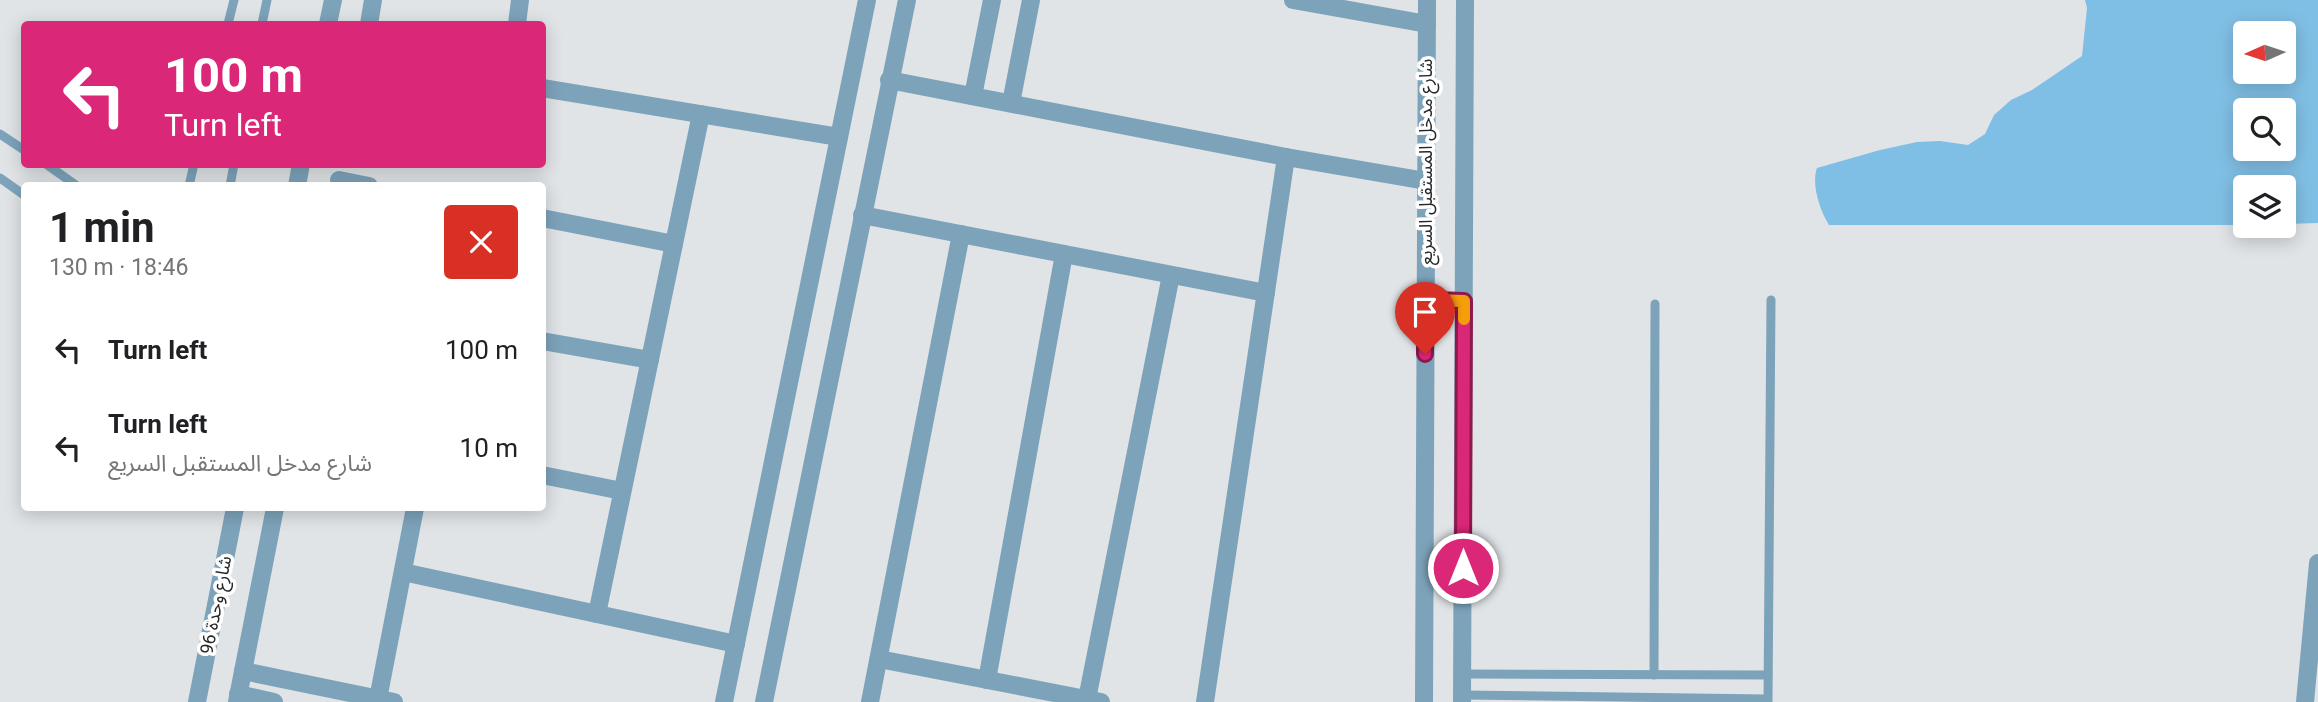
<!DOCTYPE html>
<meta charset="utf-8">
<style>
body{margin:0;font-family:Roboto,"Noto Sans Arabic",sans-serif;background:#f2f2f2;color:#202124;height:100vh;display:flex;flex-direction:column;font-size:26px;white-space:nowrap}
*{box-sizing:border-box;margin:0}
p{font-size:23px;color:#757577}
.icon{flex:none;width:38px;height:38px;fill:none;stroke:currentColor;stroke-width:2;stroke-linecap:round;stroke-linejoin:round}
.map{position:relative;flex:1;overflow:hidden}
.drawer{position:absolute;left:21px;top:182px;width:525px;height:329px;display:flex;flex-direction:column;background:#fff;border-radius:7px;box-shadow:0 4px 18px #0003}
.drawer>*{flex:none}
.guide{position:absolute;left:21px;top:21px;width:525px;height:147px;border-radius:7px;box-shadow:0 4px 18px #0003;background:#db2777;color:#fff;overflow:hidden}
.needle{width:46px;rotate:267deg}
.fabs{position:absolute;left:2233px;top:21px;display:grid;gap:14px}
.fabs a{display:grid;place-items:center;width:63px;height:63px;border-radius:7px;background:#fff;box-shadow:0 4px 18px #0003;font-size:35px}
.pin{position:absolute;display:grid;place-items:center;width:60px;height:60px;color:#fff;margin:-72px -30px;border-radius:50% 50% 50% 0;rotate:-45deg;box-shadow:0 0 7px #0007}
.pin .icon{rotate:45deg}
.me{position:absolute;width:77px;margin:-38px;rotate:0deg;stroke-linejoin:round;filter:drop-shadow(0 0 5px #0008)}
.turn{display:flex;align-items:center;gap:24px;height:147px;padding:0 28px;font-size:32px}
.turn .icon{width:91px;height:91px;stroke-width:2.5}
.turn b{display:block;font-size:49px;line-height:60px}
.round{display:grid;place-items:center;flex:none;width:74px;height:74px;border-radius:7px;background:#f2f2f2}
.summary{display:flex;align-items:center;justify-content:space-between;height:119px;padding:0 28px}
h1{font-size:42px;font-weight:700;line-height:52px}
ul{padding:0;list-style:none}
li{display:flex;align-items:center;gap:21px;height:98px;padding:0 28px}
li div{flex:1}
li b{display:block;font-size:26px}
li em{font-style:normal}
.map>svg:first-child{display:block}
</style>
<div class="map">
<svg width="2318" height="702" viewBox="0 0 2318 702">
<rect width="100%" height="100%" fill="#e0e4e6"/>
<!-- green -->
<path fill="#80bfe5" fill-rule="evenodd" d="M 2085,0 L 2318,0 L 2318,223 L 2284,224 L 2284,187 L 2245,187 L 2245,225 L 1829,225 C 1820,211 1811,184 1817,168 L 1880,150 L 1917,142 L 1940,141 L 1968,145 L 1985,134 L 1994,115 L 2011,100 L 2032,90 L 2082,56 L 2087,8 ZM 2245,33 L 2284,33 L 2284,72 L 2245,72 ZM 2245,110 L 2284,110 L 2284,149 L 2245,149 Z"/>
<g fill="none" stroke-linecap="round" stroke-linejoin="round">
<!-- lane -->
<g stroke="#7da3ba" stroke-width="9">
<path d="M 228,24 L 234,0"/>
<path d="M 262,24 L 267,0"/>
<path d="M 0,134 L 24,150"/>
<path d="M 46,164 L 77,186"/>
<path d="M 0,178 L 24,195"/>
<path d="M 189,186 L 194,164"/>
<path d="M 230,186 L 234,164"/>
<path d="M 1463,674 L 1768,675"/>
<path d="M 1654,675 L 1655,304"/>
<path d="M 1462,695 L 1767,699"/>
<path d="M 1768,702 L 1771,300"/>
</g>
<!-- street -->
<g stroke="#7da3ba" stroke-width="18">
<path d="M 1293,0 L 1427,24"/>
<path d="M 328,24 L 333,0"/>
<path d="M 369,24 L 373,0"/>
<path d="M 517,24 L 520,0"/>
<path d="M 889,80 L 1286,157 L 1426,181"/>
<path d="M 542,88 L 839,137"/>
<path d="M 973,96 L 992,0"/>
<path d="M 1011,103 L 1031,0"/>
<path d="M 339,180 L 369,186"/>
<path d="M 297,186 L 301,164"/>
<path d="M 862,215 L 1266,293"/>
<path d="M 542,218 L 674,244"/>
<path d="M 1425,300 L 1464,301"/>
<path d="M 542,341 L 650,360"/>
<path d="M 542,475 L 622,491"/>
<path d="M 403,572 L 736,644"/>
<path d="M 597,614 L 701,114"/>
<path d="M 879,659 L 1101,702"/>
<path d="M 243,671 L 394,702"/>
<path d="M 987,680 L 1064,254"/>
<path d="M 238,694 L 274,702"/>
<path d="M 378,699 L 415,508"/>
<path d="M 1087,699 L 1171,275"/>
<path d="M 197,702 L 235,508"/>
<path d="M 237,702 L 275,508"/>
<path d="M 724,702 L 867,0"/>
<path d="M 764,702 L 907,0"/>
<path d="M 870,702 L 961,234"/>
<path d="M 1205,702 L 1286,157"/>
<path d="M 1424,702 L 1427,0"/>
<path d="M 1462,702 L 1465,0"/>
<path d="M 2305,702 L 2318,563"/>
</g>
</g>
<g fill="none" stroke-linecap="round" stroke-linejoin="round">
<!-- route casing -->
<g stroke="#8e194d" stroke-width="18">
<path id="route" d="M 1425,354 L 1425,300 L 1464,301 L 1463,568"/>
</g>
<!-- route -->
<use href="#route" stroke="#db2777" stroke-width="12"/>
<!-- slow -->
<path stroke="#f59e0b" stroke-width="12" d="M 1425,315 L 1425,300 L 1464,301 L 1464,319"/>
</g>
<g text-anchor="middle" stroke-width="7" stroke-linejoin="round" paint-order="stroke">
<!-- street labels -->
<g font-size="18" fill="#252728" stroke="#fff">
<text transform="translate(1426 162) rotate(-90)" y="6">شارع مدخل المستقبل السريع</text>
<text transform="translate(216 605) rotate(-79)" y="6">شارع وحدة 96</text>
</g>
</g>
</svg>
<div class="fabs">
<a><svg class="needle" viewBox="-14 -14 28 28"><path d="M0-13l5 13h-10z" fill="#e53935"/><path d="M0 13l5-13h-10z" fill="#757577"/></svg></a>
<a><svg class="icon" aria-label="search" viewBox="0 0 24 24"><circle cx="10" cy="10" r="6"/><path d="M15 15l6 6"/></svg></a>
<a><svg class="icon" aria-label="layers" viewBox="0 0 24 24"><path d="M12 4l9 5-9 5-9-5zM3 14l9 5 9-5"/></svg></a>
</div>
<div class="pin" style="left:1425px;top:354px;background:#d93025"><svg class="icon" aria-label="arrive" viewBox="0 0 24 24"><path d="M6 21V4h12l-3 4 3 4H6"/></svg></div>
<svg class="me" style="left:1463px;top:568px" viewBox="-20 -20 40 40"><circle r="17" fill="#db2777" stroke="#fff" stroke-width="3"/><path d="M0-11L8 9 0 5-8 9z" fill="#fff"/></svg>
<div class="guide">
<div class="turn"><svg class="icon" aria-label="left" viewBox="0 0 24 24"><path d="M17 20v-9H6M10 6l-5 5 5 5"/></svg><div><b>100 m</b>Turn left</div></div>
</div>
<section class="drawer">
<div class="summary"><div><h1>1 min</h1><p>130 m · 18:46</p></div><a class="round" style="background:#d93025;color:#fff"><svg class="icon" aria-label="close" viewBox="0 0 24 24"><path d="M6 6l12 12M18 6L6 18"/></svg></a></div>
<ul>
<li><svg class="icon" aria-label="left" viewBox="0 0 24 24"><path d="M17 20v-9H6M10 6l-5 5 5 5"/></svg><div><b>Turn left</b></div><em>100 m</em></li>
<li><svg class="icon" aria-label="left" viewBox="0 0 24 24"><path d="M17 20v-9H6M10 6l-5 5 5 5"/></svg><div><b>Turn left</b><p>شارع مدخل المستقبل السريع</p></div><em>10 m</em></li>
</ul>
</section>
</div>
